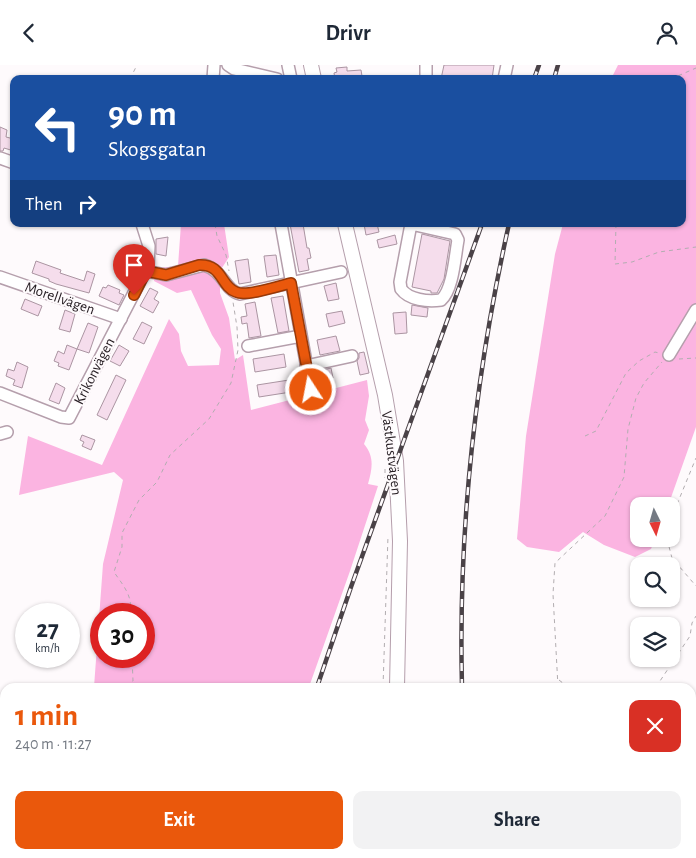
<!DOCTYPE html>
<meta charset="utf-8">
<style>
body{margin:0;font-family:"Alegreya Sans",sans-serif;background:#f2f2f3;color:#1f2937;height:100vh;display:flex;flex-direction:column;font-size:19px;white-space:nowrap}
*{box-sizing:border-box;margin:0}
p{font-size:16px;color:#747a83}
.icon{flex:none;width:28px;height:28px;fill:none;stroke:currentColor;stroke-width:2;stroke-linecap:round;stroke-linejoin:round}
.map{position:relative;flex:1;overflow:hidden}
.drawer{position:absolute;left:0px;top:618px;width:696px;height:176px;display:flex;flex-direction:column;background:#fff;border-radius:15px 15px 0 0;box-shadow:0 1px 4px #0004}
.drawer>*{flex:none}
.guide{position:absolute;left:10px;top:10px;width:676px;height:152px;border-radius:10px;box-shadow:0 1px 4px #0004;background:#1a4fa0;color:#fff;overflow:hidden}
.needle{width:32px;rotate:175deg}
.fabs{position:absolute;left:630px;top:432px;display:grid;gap:10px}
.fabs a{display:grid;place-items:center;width:50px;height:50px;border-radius:10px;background:#fff;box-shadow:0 1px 4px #0004;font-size:25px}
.speed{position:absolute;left:15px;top:538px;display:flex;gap:10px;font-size:25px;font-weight:700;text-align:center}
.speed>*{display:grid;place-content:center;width:65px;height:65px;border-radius:50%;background:#fff;box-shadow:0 1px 4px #0004;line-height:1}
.speed small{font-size:12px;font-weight:400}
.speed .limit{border:8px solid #d22;background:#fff;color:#111}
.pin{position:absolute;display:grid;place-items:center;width:42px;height:42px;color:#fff;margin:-51px -21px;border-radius:50% 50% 50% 0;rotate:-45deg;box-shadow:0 0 5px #0007}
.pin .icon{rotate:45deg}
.me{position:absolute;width:55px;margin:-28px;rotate:349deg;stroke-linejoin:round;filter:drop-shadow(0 0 4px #0008)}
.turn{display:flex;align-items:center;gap:18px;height:105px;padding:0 15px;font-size:22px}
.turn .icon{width:65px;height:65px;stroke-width:2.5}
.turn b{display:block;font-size:35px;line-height:42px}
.then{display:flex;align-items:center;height:48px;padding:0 15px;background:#0003;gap:10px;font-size:19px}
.round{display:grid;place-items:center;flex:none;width:52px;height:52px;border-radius:10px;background:#f2f2f3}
.overview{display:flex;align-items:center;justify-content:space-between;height:85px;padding:0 15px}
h1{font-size:30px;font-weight:600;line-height:38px;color:#ea580c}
.cta{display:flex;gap:10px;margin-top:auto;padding:10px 15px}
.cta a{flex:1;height:58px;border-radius:10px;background:#ea580c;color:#fff;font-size:20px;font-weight:600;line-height:58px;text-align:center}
.cta a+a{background:#f2f2f3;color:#1f2937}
header{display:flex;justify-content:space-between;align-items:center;height:65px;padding:0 15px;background:#fff;font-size:22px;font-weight:600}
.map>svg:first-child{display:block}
</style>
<header><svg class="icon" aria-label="back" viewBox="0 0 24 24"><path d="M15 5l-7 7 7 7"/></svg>Drivr<svg class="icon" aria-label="person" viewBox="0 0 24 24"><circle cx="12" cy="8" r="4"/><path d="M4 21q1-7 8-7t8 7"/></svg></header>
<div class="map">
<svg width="696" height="793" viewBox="0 0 696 793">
<rect width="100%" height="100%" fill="#fefafc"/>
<!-- green -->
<g fill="#fbb4e1" fill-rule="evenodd">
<path d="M 618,0 L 696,0 L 696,362 L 668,441 L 639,441 L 639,474 L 655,474 L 651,484 L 635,492 L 604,480 L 583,467 L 559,487 L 527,482 L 517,474 L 526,371 L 555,189 L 563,159 L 682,159 L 682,14 L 611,14 Z"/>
<path d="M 181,159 L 224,159 L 229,192 L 220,206 L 220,228 L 229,253 L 235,295 L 243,290 L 251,345 L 367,315 L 369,331 L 365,355 L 369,365 L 364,379 C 375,392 372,404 368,419 L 378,421 L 350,506 L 309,622 L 94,622 L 103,499 L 123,415 L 114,407 L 19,430 L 28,371 L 102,400 L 169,254 L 179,269 L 181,286 L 188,301 L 219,300 L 221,284 L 212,270 L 191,225 L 177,228 L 154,216 L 157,203 L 178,201 ZM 101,549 L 144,549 L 144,591 L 101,591 Z"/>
<path d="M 86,789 L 259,789 L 258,793 L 86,793 Z"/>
</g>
<!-- building -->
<g fill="#f5ddec" stroke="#ab95a2">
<path d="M 444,0 L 494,0 L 492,14 L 441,14 Z"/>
<path d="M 347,2 L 347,6 L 361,5 L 362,11 L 335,14 L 334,8 L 337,7 L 336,3 Z"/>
<path d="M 0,62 L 7,65 L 6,72 L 14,74 L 14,86 L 4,83 L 3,86 L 0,86 Z"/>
<path d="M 290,159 L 303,159 L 307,183 L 309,183 L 311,193 L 307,194 L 309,205 L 299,207 Z"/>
<path d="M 364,159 L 377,159 L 379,167 L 366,170 Z"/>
<path d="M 422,169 L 450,176 L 444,214 L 437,228 L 431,228 L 431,226 L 412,222 Z"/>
<path d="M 395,170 L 397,179 L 379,183 L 377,175 Z"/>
<path d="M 168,172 L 166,191 L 156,189 L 156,174 Z"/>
<path d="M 276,190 L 279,210 L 267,212 L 264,191 Z"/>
<path d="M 248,194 L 251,217 L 239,219 L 235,196 Z"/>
<path d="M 36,196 L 61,205 L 60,208 L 84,216 L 87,206 L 95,209 L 89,228 L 56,219 L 49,216 L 49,214 L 32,208 Z"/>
<path d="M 336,218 L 339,234 L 328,236 L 324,221 Z"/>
<path d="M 108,220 L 120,225 L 119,228 L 124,230 L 119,240 L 99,231 L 103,222 L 106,223 Z"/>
<path d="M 150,223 L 158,227 L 154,234 L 159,237 L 153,248 L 140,241 Z"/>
<path d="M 283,231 L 289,266 L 278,268 L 271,233 Z"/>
<path d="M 25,234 L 42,241 L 38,251 L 21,244 Z"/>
<path d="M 255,237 L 261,271 L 249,273 L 247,258 L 242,259 L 241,252 L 247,251 L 245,239 Z"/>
<path d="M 412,240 L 428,243 L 427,252 L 411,250 Z"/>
<path d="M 65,245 L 75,249 L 70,267 L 59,264 Z"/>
<path d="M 342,246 L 345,258 L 329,262 L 326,249 Z"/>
<path d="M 406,247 L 407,268 L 395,269 L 393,248 Z"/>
<path d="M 142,257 L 152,262 L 144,279 L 133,274 Z"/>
<path d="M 88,258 L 98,262 L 89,288 L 77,284 Z"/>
<path d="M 336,271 L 340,286 L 320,290 L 317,275 Z"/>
<path d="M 67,280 L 77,284 L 69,305 L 58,301 L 59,298 L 54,296 L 58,286 L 64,289 Z"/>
<path d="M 119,280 L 129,286 L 120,301 L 110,296 Z"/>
<path d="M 364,287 L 369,308 L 360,310 L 357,296 L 359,293 L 359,288 Z"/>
<path d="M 284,289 L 286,302 L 255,307 L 253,294 Z"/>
<path d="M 17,297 L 28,302 L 22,323 L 13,320 L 15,315 L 6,311 L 8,304 L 14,306 Z"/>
<path d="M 331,303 L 333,313 L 317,316 L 316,307 Z"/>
<path d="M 116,310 L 126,315 L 107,355 L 97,350 Z"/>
<path d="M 289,315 L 291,327 L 259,332 L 257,320 Z"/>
<path d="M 56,318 L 65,323 L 59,339 L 49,335 Z"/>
<path d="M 82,370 L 95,375 L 91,385 L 82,381 L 84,377 L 80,375 Z"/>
</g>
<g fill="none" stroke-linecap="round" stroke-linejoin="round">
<!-- minor casing -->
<g stroke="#b59fac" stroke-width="14">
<g id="minor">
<path d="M 228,0 L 234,4 L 277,14"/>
<path d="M 288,0 L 291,14"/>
<path d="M 426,0 L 426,14"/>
<path d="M 213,14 L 214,0"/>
<path d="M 504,14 L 507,0"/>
<path d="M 0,93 L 14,98"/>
<path d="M 281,159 L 311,325"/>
<path d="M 411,159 L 455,169 L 458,175 C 455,191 453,225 441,235 C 428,237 409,235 401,224 L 400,217 L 411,159"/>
<path d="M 146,206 L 166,210 L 204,200 C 224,206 224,225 240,229 L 341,207"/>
<path d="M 0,212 L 121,254"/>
<path d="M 248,281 L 301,271"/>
<path d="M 669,290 L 696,245"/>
<path d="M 306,301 L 352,291"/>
<path d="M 0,328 L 61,352 L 69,353 L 148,201 L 149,181 L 142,159"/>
<path d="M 0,369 L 7,367"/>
<path d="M 0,678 L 5,680"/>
<path d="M 0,776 L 5,776"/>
</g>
</g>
<!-- major casing -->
<g stroke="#b59fac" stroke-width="16">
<g id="major">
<path d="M 311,0 L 314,14"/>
<path d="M 345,159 L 385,330 L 396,396 L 400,476 L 397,622"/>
<path d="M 389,793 L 390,789"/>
<path d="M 400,793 L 400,789"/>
</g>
</g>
<!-- path -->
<g stroke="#b2adb0" stroke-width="1" stroke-dasharray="4 4" stroke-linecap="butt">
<path d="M 130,14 L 137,0"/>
<path d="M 671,14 L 696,3"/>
<path d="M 215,159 L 217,171 L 226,190 L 229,206"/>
<path d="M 616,159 L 615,199 L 632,197 L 659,187 L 696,182"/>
<path d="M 679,294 L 696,293"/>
<path d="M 585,371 L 596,366 L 626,308 L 639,296 L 655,287 L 659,288"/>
<path d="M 385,404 L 385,413"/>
<path d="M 671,454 L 696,393"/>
<path d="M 667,474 L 672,493 L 696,521"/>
<path d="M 129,549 C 135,533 122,519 114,507 L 122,482 L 122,468 L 139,435 L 157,417 L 170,390 L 209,354 L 231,318 L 238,285 L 237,262 L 233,237"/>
<path d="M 559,615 L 568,622"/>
<path d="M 127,622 L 133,616 L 132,591"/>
<path d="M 383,622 L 388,471"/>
<path d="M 558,622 L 553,529 L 555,498 L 605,451 L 624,412 L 628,364 L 636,333 L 644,318 L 662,297"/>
<path d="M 656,622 L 690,571 L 692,558 L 696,551"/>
<path d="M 59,789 L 60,793"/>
<path d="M 56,793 L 58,789"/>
<path d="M 102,793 L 105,789"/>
<path d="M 376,793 L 376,789"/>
<path d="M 554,793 L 554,789"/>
</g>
<!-- minor -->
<use href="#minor" stroke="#fff" stroke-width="11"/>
<!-- major -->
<use href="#major" stroke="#fff" stroke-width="14"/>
<!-- rail casing -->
<g stroke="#4a4247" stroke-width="4.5">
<g id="rail">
<path d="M 534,14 L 539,0"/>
<path d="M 554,14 L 558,0"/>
<path d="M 317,622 L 351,522 L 482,159"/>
<path d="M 462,622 C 458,467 475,311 509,159"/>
<path d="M 479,789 L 480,793"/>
<path d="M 270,793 L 272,789"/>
</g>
</g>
<!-- rail -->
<use href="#rail" stroke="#fefafc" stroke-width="2.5" stroke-dasharray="8" stroke-linecap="butt"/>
</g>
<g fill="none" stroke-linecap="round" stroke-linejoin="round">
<!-- route casing -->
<g stroke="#983908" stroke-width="12">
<path id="route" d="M 134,230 L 146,206 L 166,210 L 199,200 C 223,199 220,221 236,227 C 246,232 279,221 291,218 L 311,325"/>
</g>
<!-- route -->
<use href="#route" stroke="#ea580c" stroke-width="9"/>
</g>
<g text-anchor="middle" stroke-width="4" stroke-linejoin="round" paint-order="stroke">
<!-- street labels -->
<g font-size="15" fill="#241c21" stroke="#fefafc">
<text transform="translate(60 233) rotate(19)" y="5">Morellvägen</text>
<text transform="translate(94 306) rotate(-63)" y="5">Krikonvägen</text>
<text transform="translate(392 388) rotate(83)" y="5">Västkustvägen</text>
</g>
</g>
</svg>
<div class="fabs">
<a><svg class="needle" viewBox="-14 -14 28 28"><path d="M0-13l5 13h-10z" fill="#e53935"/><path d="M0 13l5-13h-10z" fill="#747a83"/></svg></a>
<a><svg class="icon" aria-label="search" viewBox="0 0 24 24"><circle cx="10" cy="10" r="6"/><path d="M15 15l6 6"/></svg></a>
<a><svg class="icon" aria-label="layers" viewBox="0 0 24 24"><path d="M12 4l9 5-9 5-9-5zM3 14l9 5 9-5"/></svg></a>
</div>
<div class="speed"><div>27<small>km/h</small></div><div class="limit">30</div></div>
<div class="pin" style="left:134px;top:230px;background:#d93025"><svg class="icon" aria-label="arrive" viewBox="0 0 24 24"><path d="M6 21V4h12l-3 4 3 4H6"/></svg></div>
<svg class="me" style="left:311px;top:325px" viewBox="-20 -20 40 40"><circle r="17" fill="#ea580c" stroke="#fff" stroke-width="3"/><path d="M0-11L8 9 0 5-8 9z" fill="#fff"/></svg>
<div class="guide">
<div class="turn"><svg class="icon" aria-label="left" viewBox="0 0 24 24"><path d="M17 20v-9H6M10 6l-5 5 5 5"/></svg><div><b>90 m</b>Skogsgatan</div></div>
<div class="then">Then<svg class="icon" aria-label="right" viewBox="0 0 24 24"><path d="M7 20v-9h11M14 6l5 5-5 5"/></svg></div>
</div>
<section class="drawer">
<div class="overview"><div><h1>1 min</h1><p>240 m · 11:27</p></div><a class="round" style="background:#d93025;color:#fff"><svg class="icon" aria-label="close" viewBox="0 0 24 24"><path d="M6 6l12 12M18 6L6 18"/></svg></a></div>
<div class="cta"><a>Exit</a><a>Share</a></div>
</section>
</div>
